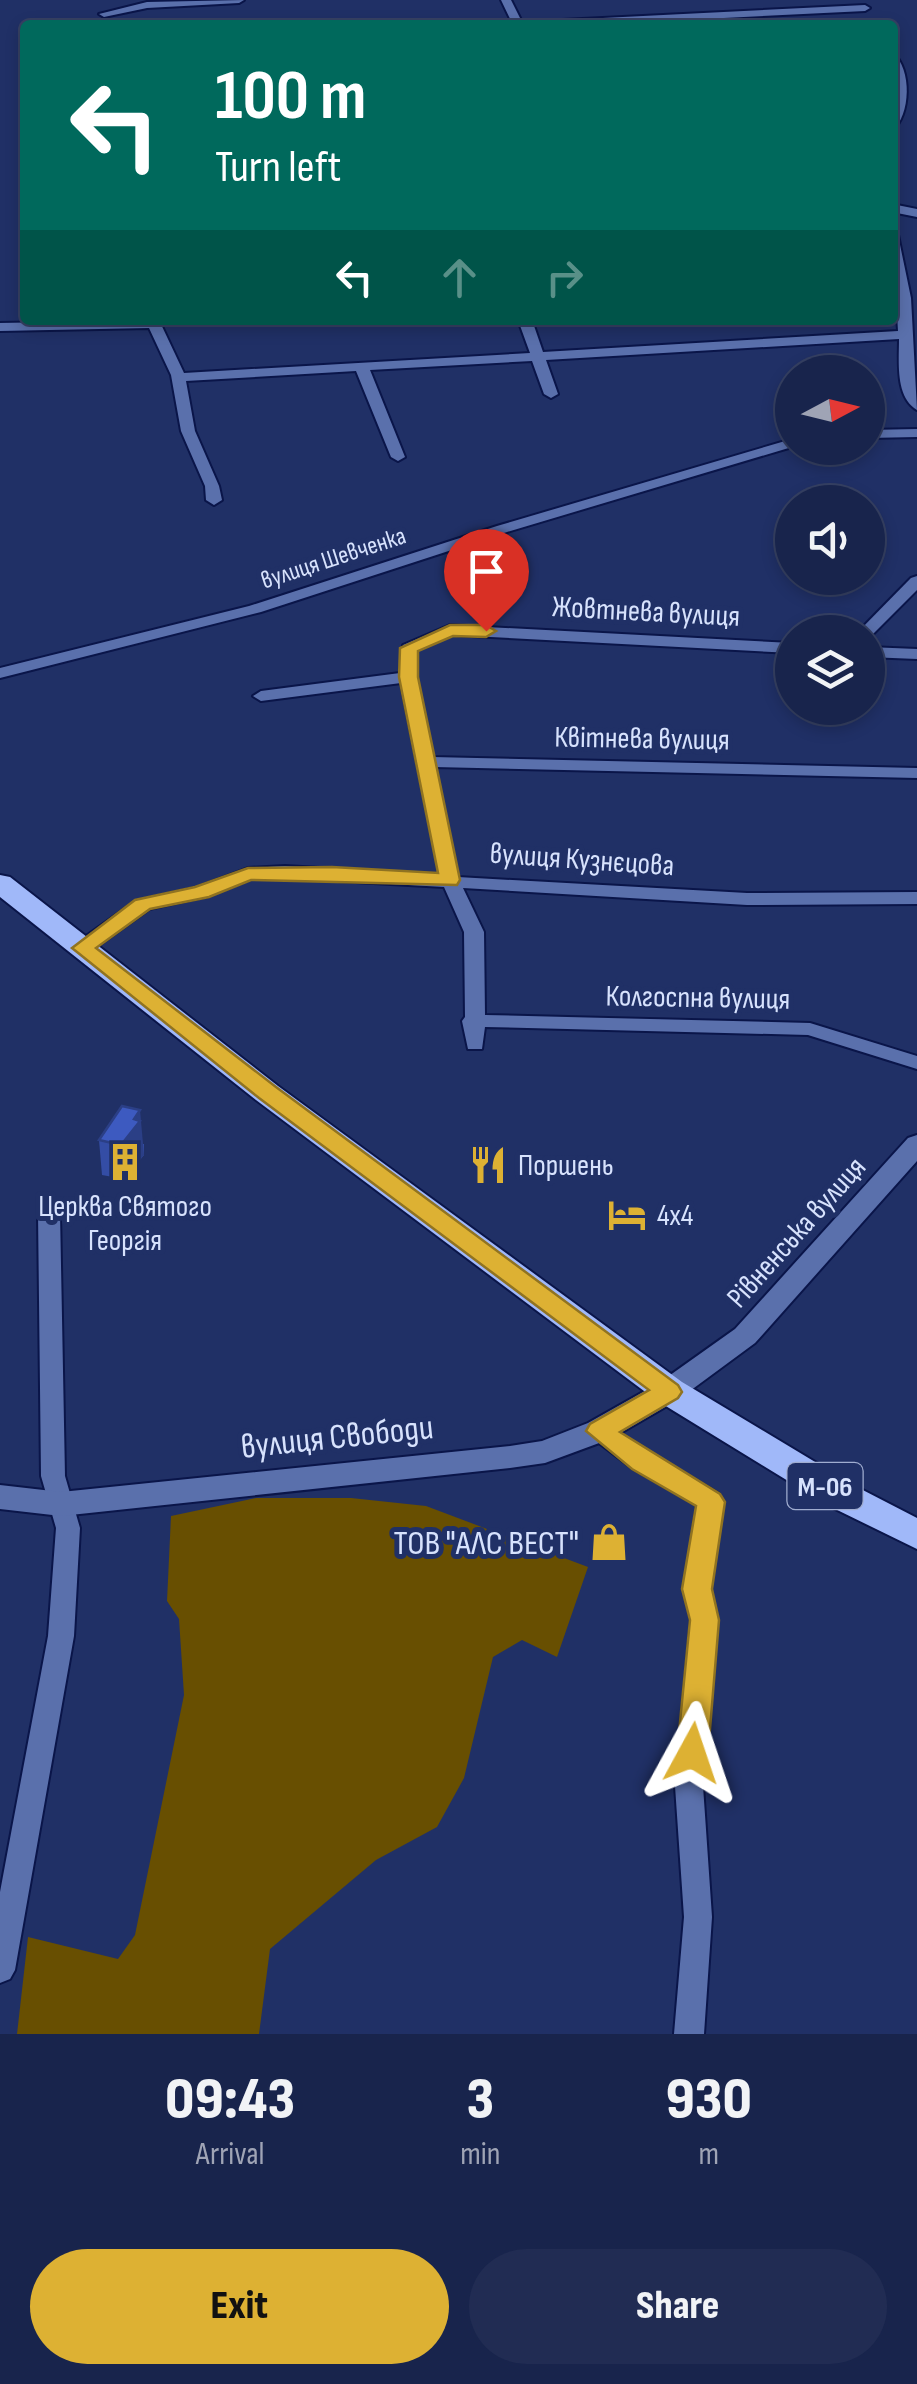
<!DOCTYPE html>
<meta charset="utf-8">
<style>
body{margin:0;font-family:"Sofia Sans Condensed",sans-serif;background:#212c53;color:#f1f3f6;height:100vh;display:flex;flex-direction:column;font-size:38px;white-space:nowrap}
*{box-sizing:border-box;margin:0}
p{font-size:32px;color:#9fa4b5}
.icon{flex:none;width:55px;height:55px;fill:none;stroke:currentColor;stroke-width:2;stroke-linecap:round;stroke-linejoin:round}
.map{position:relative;height:2034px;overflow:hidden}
.sheet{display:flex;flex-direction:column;background:#18244c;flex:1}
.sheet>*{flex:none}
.banner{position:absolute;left:20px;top:20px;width:878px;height:305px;border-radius:10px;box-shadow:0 5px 15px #0003,0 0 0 2px #364164;background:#00695c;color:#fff;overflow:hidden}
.needle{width:65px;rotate:83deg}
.buttons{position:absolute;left:775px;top:355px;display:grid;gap:20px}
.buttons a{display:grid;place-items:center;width:110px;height:110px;border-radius:50%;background:#18244c;box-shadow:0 5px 15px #0003,0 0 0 2px #364164;font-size:50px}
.pin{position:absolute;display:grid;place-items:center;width:85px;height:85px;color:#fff;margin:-102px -42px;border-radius:50% 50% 50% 0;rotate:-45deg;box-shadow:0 0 10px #0007}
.pin .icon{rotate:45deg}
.me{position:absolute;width:110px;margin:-55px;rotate:5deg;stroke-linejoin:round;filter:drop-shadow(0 0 8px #0008)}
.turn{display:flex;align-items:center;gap:35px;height:210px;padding:0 30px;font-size:45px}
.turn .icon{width:130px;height:130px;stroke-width:2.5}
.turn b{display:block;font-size:70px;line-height:85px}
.lanes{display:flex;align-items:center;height:95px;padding:0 30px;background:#0003;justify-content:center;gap:50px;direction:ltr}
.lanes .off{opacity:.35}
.eta{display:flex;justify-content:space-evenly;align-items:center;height:170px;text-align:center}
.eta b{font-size:60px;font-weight:800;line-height:70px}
.primary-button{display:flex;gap:20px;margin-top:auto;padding:20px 30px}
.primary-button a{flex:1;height:115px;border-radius:60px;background:#ddb133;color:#111;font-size:40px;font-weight:800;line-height:115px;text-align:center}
.primary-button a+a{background:#212c53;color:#f1f3f6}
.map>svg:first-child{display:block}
</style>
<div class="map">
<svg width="917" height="2034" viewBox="0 0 917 2034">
<rect width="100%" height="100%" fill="#203066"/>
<!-- green -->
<path fill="#684f01" d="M 256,1498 L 351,1498 L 426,1506 L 588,1567 L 557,1657 L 522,1640 L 493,1657 L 464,1778 L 437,1827 L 376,1860 L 270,1949 L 259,2034 L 17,2034 L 28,1937 L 118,1959 L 135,1935 L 184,1695 L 179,1619 L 167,1601 L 171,1516 Z"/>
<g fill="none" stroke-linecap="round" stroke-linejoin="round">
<!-- street casing -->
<g stroke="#0a1549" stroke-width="4">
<g id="street">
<path d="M 244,0 L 239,3 L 147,8 L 104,17 L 99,14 L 147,2 Z"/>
<path d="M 501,0 L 511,0 L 522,22 L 865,5 L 870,8 L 865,11 L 582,25 L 513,25 Z"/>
<path d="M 893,53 C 912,69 911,115 892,131 Z"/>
<path d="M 892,204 L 917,209 L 917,217 L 892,212 Z"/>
<path d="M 892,231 L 898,235 L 911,298 L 917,410 C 895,397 899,362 899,339 L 546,360 L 558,394 L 551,398 L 544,394 L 532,361 L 370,370 L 405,457 L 398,461 L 391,457 L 356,371 L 186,381 L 195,431 L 219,486 L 222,500 L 214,505 L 206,500 L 205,486 L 181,431 L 171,375 L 149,328 L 0,331 L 0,323 L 159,320 L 184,373 L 530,353 L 518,320 L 532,320 L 543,352 L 898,331 Z"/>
<path d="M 917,429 L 917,437 L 868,438 L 868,430 Z"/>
<path d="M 792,439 L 792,447 L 507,532 L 261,612 L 0,678 L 0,668 L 249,606 L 497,526 Z"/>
<path d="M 917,576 L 917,590 L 872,635 L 858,632 L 911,578 Z"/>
<path d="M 450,625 L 792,643 L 792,653 L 452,635 L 417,650 L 416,677 L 432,757 L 917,768 L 917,778 L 434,767 L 458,877 L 747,893 L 917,892 L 917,904 L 747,905 L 463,888 L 484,932 L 485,1015 L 810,1023 L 917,1056 L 917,1069 L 808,1035 L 485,1027 L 482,1049 L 468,1049 L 462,1021 L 465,1017 L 464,932 L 444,887 L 285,878 L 251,879 L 208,896 L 149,909 L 89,952 L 75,952 L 72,948 L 75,944 L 136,901 L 195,888 L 248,868 L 285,866 L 440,875 L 401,683 L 261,701 L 253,696 L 261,691 L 400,673 L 403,645 Z"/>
<path d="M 868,647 L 917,649 L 917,659 L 868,657 Z"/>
<path d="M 49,1205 L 57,1207 L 60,1212 L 65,1476 L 80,1528 L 74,1636 L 15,1970 L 10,1979 L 0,1983 L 0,1892 L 48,1636 L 56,1528 L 41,1476 L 38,1212 L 41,1207 Z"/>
<path d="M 599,1422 L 719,1494 L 722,1501 L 710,1589 L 717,1620 L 703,1786 L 712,1917 L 704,2034 L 674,2034 L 684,1917 L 675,1786 L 691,1620 L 684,1589 L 697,1505 L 632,1468 L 591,1437 L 587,1431 L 591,1425 Z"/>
</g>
</g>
<!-- secondary casing -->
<g stroke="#0a1549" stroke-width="4">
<path id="secondary" d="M 917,1135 L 917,1161 L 755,1343 L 679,1399 L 610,1439 L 545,1463 L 510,1468 L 61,1516 L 0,1509 L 0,1485 L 61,1492 L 510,1446 L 542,1441 L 588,1423 L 659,1383 L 735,1329 L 908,1138 Z"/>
</g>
<!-- highway casing -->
<g stroke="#0a1549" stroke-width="4">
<path id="highway" d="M 0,875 L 10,877 L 278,1086 L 682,1382 L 855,1486 L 917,1518 L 917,1549 L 829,1506 L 656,1400 L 256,1100 L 0,897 Z"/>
</g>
<!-- street -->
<use href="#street" fill="#5a70ac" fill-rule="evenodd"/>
<!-- secondary -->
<use href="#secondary" fill="#5a70ac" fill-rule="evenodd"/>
<!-- highway -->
<use href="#highway" fill="#a0b8f9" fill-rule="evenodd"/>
</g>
<!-- wall -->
<path fill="#344da5" d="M 99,1140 L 144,1144 L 144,1155 L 124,1179 L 102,1175 Z"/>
<!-- shaded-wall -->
<path fill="#2b3f86" d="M 140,1110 L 144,1155 L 124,1179 L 121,1145 Z"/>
<!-- building -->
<path fill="#3d5ac0" stroke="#2b3f86" stroke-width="2.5" d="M 122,1106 L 140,1110 L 134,1119 L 140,1121 L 121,1145 L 99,1140 Z"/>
<!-- route -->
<path fill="#ddb133" stroke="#907321" stroke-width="2.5" d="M 450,625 L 486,625 L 496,631 L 486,637 L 453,636 L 418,651 L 418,677 L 460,880 L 457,885 L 251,880 L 209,897 L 150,909 L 96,948 L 276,1087 L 678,1385 L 682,1392 L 678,1398 L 620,1432 L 720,1494 L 725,1502 L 712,1589 L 719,1620 L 708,1753 L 703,1762 L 692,1766 L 681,1762 L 677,1753 L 690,1620 L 682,1589 L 696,1506 L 632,1469 L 586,1431 L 590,1424 L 649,1390 L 259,1098 L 72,948 L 135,900 L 195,887 L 248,868 L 332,867 L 438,873 L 399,677 L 400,648 Z"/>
<!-- icons -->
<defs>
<g id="building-bare" transform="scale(3)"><path d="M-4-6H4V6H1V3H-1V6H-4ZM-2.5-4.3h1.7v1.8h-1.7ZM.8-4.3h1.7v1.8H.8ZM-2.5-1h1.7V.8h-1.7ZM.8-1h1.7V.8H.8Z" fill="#ddb133" stroke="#203066" stroke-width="2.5" paint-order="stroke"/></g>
<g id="restaurant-bare" transform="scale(3)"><path d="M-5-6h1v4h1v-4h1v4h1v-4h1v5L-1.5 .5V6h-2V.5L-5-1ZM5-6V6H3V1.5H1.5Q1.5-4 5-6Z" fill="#ddb133" stroke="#203066" stroke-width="2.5" paint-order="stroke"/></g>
<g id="hotel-bare" transform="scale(3)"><path d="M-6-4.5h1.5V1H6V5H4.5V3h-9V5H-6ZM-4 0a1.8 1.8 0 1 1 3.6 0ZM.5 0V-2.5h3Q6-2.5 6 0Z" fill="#ddb133" stroke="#203066" stroke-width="2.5" paint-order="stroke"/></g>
<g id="shop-bare" transform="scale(3)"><path d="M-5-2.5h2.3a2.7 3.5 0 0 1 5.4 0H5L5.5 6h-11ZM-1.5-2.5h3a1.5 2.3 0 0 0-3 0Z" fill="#ddb133" stroke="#203066" stroke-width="2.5" paint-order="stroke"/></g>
</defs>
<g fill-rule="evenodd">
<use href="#building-bare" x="125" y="1162"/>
<use href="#restaurant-bare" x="488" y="1165"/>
<use href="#hotel-bare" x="627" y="1215"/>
<use href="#shop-bare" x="609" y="1542"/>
</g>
<g text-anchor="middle" stroke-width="10" stroke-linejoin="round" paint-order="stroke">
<!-- far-street labels -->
<g font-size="25" fill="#d7e2fd" stroke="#203066">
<text transform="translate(333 557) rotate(-18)" y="9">вулиця Шевченка</text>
</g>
<!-- shield labels -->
<rect fill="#203066" stroke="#a0add0" stroke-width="2.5" x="787.5" y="1463" width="75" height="46" rx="8"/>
<g font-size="28" font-weight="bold" fill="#d7e2fd">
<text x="825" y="1496">М-06</text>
</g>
<!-- street labels -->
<g font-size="30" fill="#d7e2fd" stroke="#203066">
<text transform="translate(646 611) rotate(3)" y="10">Жовтнева вулиця</text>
<text transform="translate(642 738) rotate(1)" y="10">Квітнева вулиця</text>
<text transform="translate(582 859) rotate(4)" y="10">вулиця Кузнєцова</text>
<text transform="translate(698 997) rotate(1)" y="10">Колгоспна вулиця</text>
<text transform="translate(796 1232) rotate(-48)" y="10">Рівненська вулиця</text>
</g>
<!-- poi labels -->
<g font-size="30" fill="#d7e2fd" stroke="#203066" text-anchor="start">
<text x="518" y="1175">Поршень</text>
<text x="125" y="1216" text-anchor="middle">Церква Святого<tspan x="125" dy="34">Георгія</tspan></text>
<text x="657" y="1225">4x4</text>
</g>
<!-- near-street labels -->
<g font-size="35" fill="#d7e2fd" stroke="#203066">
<text transform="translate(337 1436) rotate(-6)" y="12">вулиця Свободи</text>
</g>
<!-- near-poi labels -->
<g font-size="35" fill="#d7e2fd" stroke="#203066" text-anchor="end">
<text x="579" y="1554">ТОВ "АЛС ВЕСТ"</text>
</g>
</g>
</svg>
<div class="buttons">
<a><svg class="needle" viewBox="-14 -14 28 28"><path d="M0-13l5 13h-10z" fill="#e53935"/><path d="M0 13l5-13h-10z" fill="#9fa4b5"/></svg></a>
<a><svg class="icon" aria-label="sound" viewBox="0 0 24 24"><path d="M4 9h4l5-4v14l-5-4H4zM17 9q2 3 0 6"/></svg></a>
<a><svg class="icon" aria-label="layers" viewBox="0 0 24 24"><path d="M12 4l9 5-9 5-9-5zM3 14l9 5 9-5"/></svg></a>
</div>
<div class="pin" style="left:486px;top:631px;background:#d93025"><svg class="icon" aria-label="arrive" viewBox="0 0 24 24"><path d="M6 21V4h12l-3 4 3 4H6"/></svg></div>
<svg class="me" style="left:692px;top:1753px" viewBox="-20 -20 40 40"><path d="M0-17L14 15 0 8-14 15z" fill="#ddb133" stroke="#fff" stroke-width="4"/></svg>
<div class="banner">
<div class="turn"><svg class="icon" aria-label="left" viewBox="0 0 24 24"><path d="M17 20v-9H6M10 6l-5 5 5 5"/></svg><div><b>100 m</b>Turn left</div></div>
<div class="lanes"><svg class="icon" aria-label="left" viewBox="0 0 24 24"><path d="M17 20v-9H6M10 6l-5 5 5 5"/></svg><svg class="icon off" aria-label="ahead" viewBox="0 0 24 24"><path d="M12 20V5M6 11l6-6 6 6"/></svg><svg class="icon off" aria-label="right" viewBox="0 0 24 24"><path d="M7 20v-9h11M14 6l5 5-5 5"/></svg></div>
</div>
</div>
<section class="sheet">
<div class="eta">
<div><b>09:43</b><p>Arrival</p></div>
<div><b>3</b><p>min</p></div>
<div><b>930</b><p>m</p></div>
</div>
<div class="primary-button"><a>Exit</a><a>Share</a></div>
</section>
